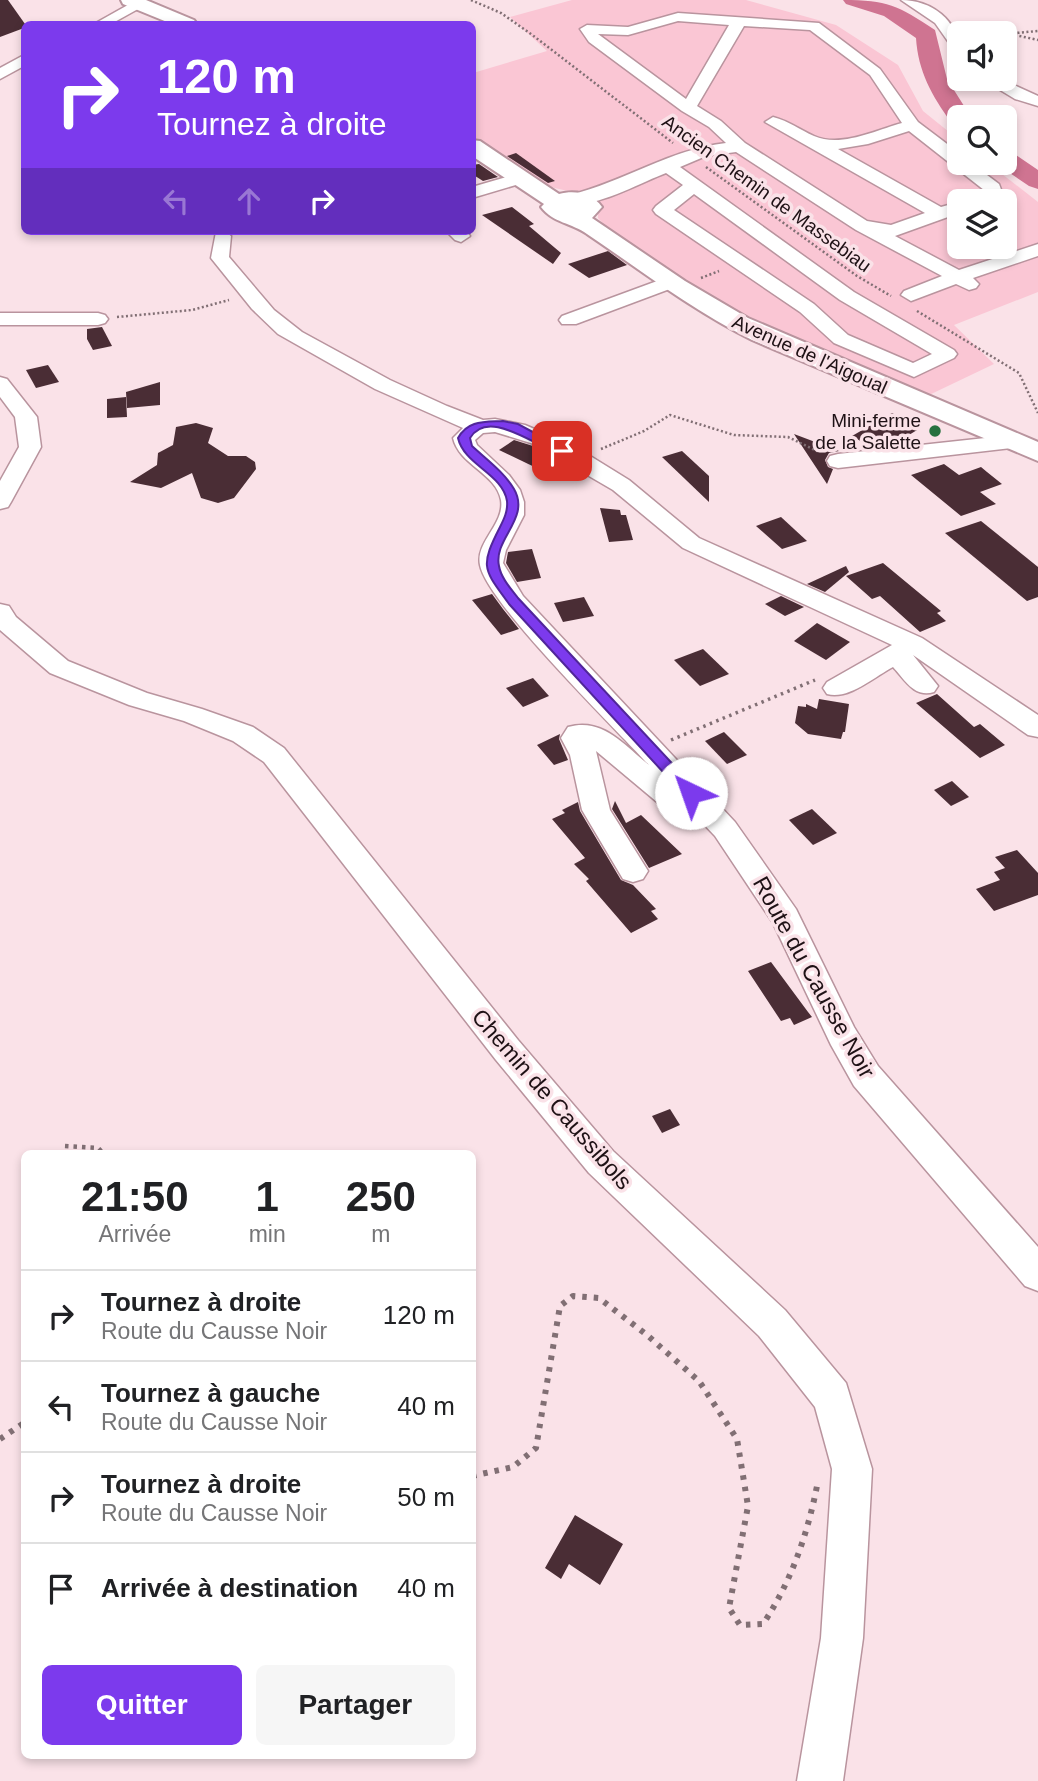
<!DOCTYPE html>
<html lang="fr">
<meta charset="utf-8">
<style>
body{margin:0;font-family:Helvetica,sans-serif;background:#f6f6f6;color:#202124;height:100vh;display:flex;flex-direction:column;font-size:26px;white-space:nowrap}
*{box-sizing:border-box;margin:0}
p{font-size:23px;color:#757577}
.icon{flex:none;width:38px;height:38px;fill:none;stroke:currentColor;stroke-width:2;stroke-linecap:round;stroke-linejoin:round}
.map{position:relative;flex:1;overflow:hidden}
.details{position:absolute;left:21px;top:1150px;width:455px;height:609px;display:flex;flex-direction:column;background:#fff;border-radius:10px;box-shadow:0 4px 10px #0003}
.details>*{flex:none}
.banner{position:absolute;left:21px;top:21px;width:455px;height:214px;border-radius:10px;box-shadow:0 4px 10px #0003;background:#7c3aed;color:#fff;overflow:hidden}
.buttons{position:absolute;left:947px;top:21px;display:grid;gap:14px}
.buttons a{display:grid;place-items:center;width:70px;height:70px;border-radius:10px;background:#fff;box-shadow:0 4px 10px #0003;font-size:35px}
.pin{position:absolute;display:grid;place-items:center;width:60px;height:60px;color:#fff;margin:-30px;border-radius:14px;box-shadow:0 4px 10px #0006}
.me{position:absolute;width:77px;margin:-38px;rotate:318deg;stroke-linejoin:round;filter:drop-shadow(0 0 5px #0008)}
.turn{display:flex;align-items:center;gap:24px;height:147px;padding:0 21px;font-size:32px}
.turn .icon{width:91px;height:91px;stroke-width:2.5}
.turn b{display:block;font-size:49px;line-height:60px}
.lanes{display:flex;align-items:center;height:66px;padding:0 21px;background:#0003;justify-content:center;gap:35px;direction:ltr}
.lanes .off{opacity:.35}
.eta{display:flex;justify-content:space-evenly;align-items:center;height:119px;text-align:center}
.eta b{font-size:42px;font-weight:600;line-height:49px}
.button{display:flex;gap:14px;margin-top:auto;padding:14px 21px}
.button a{flex:1;height:80px;border-radius:10px;background:#7c3aed;color:#fff;font-size:28px;font-weight:600;line-height:80px;text-align:center}
.button a+a{background:#f6f6f6;color:#202124}
ul{padding:0;list-style:none}
li{display:flex;align-items:center;gap:21px;height:91px;padding:0 21px;border-top:2px solid #e0e0e0}
li div{flex:1}
li b{display:block;font-size:26px}
li em{font-style:normal}
.map>svg:first-child{display:block}
</style>
<div class="map">
<svg width="1038" height="1781" viewBox="0 0 1038 1781">
<rect width="100%" height="100%" fill="#fae2e8"/>
<!-- green -->
<path fill="#fac6d4" fill-rule="evenodd" d="M 572,0 L 746,0 L 836,25 L 898,65 L 923,111 L 959,140 L 959,163 L 988,163 L 1038,202 L 1038,292 L 954,325 L 994,364 L 927,396 L 728,310 L 608,229 L 598,218 L 598,198 L 542,185 L 473,138 L 473,73 L 547,51 L 510,17 ZM 959,201 L 1004,201 L 1004,247 L 959,247 Z"/>
<g fill="none" stroke-linecap="round" stroke-linejoin="round">
<!-- river -->
<g fill="#cf7491" fill-rule="evenodd">
<path d="M 843,0 C 888,0 897,5 935,30 L 947,79 L 971,117 L 959,117 L 959,124 L 951,122 C 932,96 918,71 916,38 L 884,16 L 846,4 Z"/>
<path d="M 1004,151 L 1013,153 L 1038,170 L 1038,189 L 1029,186 L 995,163 L 1004,163 Z"/>
</g>
</g>
<!-- building -->
<g fill="#4a2d35">
<path d="M 0,0 L 8,0 L 25,24 L 24,28 L 0,37 Z"/>
<path d="M 516,153 L 555,181 L 548,183 L 507,156 Z"/>
<path d="M 479,164 L 498,177 L 483,181 L 472,174 L 472,165 Z"/>
<path d="M 512,207 L 534,224 L 529,226 L 561,253 L 553,264 L 482,215 Z"/>
<path d="M 608,251 L 627,265 L 589,278 L 568,264 Z"/>
<path d="M 102,327 L 112,346 L 93,350 L 87,339 L 87,329 Z"/>
<path d="M 48,365 L 59,382 L 36,388 L 26,370 Z"/>
<path d="M 160,382 L 160,405 L 127,408 L 126,392 Z"/>
<path d="M 126,397 L 127,417 L 107,418 L 107,399 Z"/>
<path d="M 892,413 L 922,427 L 904,438 L 911,442 L 908,444 L 872,448 L 852,436 Z"/>
<path d="M 196,423 L 213,428 L 208,443 L 228,456 L 246,456 L 255,462 L 256,469 L 234,498 L 218,503 L 201,498 L 192,473 L 161,488 L 130,482 L 157,465 L 158,453 L 173,445 L 176,427 Z"/>
<path d="M 794,434 L 839,451 L 829,453 L 825,460 L 828,467 L 833,469 L 827,484 Z"/>
<path d="M 514,440 L 533,446 L 562,464 L 547,473 L 499,450 Z"/>
<path d="M 682,451 L 709,476 L 709,502 L 662,457 Z"/>
<path d="M 944,464 L 959,475 L 981,467 L 987,472 L 1002,484 L 980,492 L 996,504 L 961,516 L 911,475 Z"/>
<path d="M 600,508 L 620,510 L 621,515 L 626,515 L 633,540 L 609,542 Z"/>
<path d="M 781,517 L 807,541 L 782,549 L 756,526 Z"/>
<path d="M 981,521 L 1038,567 L 1038,597 L 1027,601 L 945,533 Z"/>
<path d="M 532,549 L 541,578 L 517,582 L 506,563 L 508,552 Z"/>
<path d="M 883,563 L 941,611 L 937,613 L 946,621 L 920,632 L 880,596 L 872,599 L 846,576 Z"/>
<path d="M 846,566 L 849,572 L 825,592 L 807,584 Z"/>
<path d="M 492,594 L 503,609 L 519,629 L 501,635 L 472,600 Z"/>
<path d="M 781,596 L 804,607 L 785,616 L 765,604 Z"/>
<path d="M 584,597 L 594,616 L 563,622 L 554,603 Z"/>
<path d="M 817,623 L 850,642 L 826,660 L 794,641 Z"/>
<path d="M 703,649 L 729,674 L 700,686 L 674,660 Z"/>
<path d="M 533,678 L 549,696 L 523,707 L 506,688 Z"/>
<path d="M 937,694 L 974,727 L 980,724 L 1005,745 L 980,758 L 916,703 Z"/>
<path d="M 819,699 L 849,704 L 845,732 L 843,732 L 841,739 L 808,734 L 795,723 L 798,706 L 806,707 L 806,704 L 817,709 Z"/>
<path d="M 724,732 L 747,755 L 727,764 L 705,741 Z"/>
<path d="M 560,734 L 559,739 L 568,760 L 554,765 L 537,745 Z"/>
<path d="M 952,781 L 969,797 L 951,806 L 934,790 Z"/>
<path d="M 615,801 L 626,823 L 641,815 L 682,854 L 649,868 L 612,809 Z"/>
<path d="M 578,802 L 580,811 L 621,880 L 633,885 L 656,909 L 651,911 L 658,919 L 631,933 L 586,881 L 589,879 L 574,864 L 585,858 L 552,819 L 565,813 L 562,810 Z"/>
<path d="M 812,809 L 837,833 L 813,845 L 789,820 Z"/>
<path d="M 1017,850 L 1038,873 L 1038,895 L 994,911 L 976,889 L 1000,880 L 994,872 L 1005,868 L 995,857 Z"/>
<path d="M 771,962 L 808,1012 L 812,1017 L 794,1025 L 790,1018 L 781,1021 L 748,971 Z"/>
<path d="M 670,1109 L 680,1125 L 662,1133 L 652,1116 Z"/>
<path d="M 575,1515 L 623,1544 L 600,1585 L 569,1564 L 561,1579 L 545,1568 Z"/>
</g>
<g fill="none" stroke-linecap="round" stroke-linejoin="round">
<!-- minor casing -->
<g stroke="#b9949e" stroke-width="3">
<g id="minor">
<path d="M 901,0 C 931,0 959,20 959,52 L 954,50 L 935,23 Z"/>
<path d="M 135,1 L 145,1 L 147,4 L 111,24 L 94,24 Z"/>
<path d="M 678,13 L 819,23 L 880,69 L 918,122 L 959,153 L 959,163 L 971,163 L 999,184 L 1003,195 L 1000,199 L 967,201 L 970,197 L 985,192 L 984,190 L 909,131 L 868,144 L 838,149 L 941,207 L 959,202 L 959,213 L 895,236 L 959,270 L 1038,244 L 1038,256 L 973,278 L 979,284 L 976,288 L 969,290 L 956,284 L 911,301 L 901,295 L 904,291 L 942,276 L 856,230 L 736,152 L 706,156 L 680,167 L 854,292 L 954,350 L 957,354 L 954,358 L 914,377 L 834,343 L 800,312 L 656,214 L 653,210 L 656,206 L 683,185 L 666,173 C 642,182 594,209 570,203 L 567,199 L 570,195 C 623,182 671,149 726,143 L 709,127 L 682,111 L 589,42 L 580,29 L 587,25 L 628,27 ZM 678,21 L 729,25 L 686,99 L 598,34 L 628,35 ZM 744,26 L 810,30 L 870,75 L 902,123 C 876,130 841,148 814,136 C 800,130 789,121 773,117 L 765,122 L 925,213 L 891,225 L 867,221 L 745,143 L 721,121 L 697,106 ZM 694,194 L 840,300 L 932,354 L 913,363 L 848,335 L 814,304 L 674,210 Z"/>
<path d="M 24,55 L 24,66 L 0,79 L 0,68 Z"/>
<path d="M 982,79 L 1001,79 L 1038,96 L 1038,106 L 1015,99 Z"/>
<path d="M 520,173 L 529,178 L 526,182 L 472,198 L 472,187 Z"/>
<path d="M 224,231 L 231,236 L 229,257 L 274,310 L 302,332 L 390,380 L 447,406 L 483,420 L 495,419 L 525,425 L 574,446 L 629,480 L 699,538 L 922,638 L 1038,715 L 1038,737 L 1028,735 L 913,655 L 938,686 L 934,692 C 914,698 905,680 893,667 C 874,677 849,700 827,694 L 823,688 L 827,682 L 892,645 L 683,548 L 613,490 L 534,444 L 495,432 L 483,433 L 475,440 L 477,445 L 509,475 L 520,490 L 524,502 L 524,515 L 506,550 L 503,563 L 523,596 L 735,822 L 796,909 L 854,1027 L 878,1066 L 1038,1247 L 1038,1291 L 1025,1286 L 854,1086 L 831,1045 L 773,923 L 715,836 L 692,812 L 657,802 L 596,751 L 610,810 L 648,871 L 643,879 L 633,882 L 623,879 L 582,810 L 570,755 L 561,738 L 568,727 C 603,717 624,745 649,765 C 616,729 487,603 480,565 C 475,542 505,524 501,500 C 496,473 459,465 453,438 L 463,428 L 375,389 L 278,334 L 252,309 L 211,258 L 216,232 Z"/>
<path d="M 446,231 L 466,231 L 470,236 L 461,242 L 455,240 Z"/>
<path d="M 668,277 L 678,283 L 675,287 L 576,324 L 562,324 L 559,320 L 562,316 Z"/>
<path d="M 0,313 L 98,313 L 105,315 L 108,319 L 105,323 L 98,325 L 0,325 Z"/>
<path d="M 0,377 L 7,379 L 37,417 L 41,447 L 11,502 L 8,507 L 0,509 L 0,481 L 19,447 L 15,417 L 0,397 Z"/>
<path d="M 1013,435 L 1021,437 L 1024,442 L 1021,447 L 838,468 L 830,466 L 827,461 L 830,456 L 838,454 Z"/>
<path d="M 0,604 L 9,606 L 16,617 L 68,661 L 147,693 L 202,709 L 253,727 L 284,748 L 518,1040 L 613,1151 L 785,1310 L 846,1383 L 872,1469 L 863,1638 L 843,1781 L 797,1781 L 821,1638 L 832,1469 L 815,1407 L 759,1336 L 589,1173 L 496,1060 L 264,762 L 233,741 L 184,721 L 129,705 L 50,673 L 0,630 Z"/>
</g>
</g>
<!-- major casing -->
<g stroke="#b9949e" stroke-width="4">
<g id="major">
<path d="M 121,0 L 146,0 L 194,20 L 197,24 L 172,24 L 123,4 Z"/>
<path d="M 472,140 L 480,141 L 559,194 C 575,190 592,193 602,207 L 592,218 L 685,281 L 748,318 L 1038,442 L 1038,461 L 752,340 C 692,310 642,271 587,234 C 572,223 553,223 541,207 L 544,204 L 472,156 Z"/>
</g>
</g>
<!-- path-far3 -->
<g stroke="#816f74" stroke-width="2.5" stroke-dasharray="2 2.5" stroke-linecap="butt">
<path d="M 471,0 L 501,13 L 531,34 L 673,143"/>
<path d="M 1004,34 L 1038,31"/>
<path d="M 1015,35 L 1038,40"/>
<path d="M 706,167 L 857,276 L 891,296"/>
<path d="M 701,278 L 719,271"/>
<path d="M 917,311 L 1019,373 L 1038,413"/>
<path d="M 117,317 L 192,310 L 229,300"/>
<path d="M 601,449 L 644,431 L 670,415 L 734,435 L 788,437 L 819,452"/>
</g>
<!-- path-far2 -->
<path stroke="#816f74" stroke-width="3.5" stroke-dasharray="2.5 4.5" stroke-linecap="butt" d="M 671,740 L 815,680"/>
<!-- path-far1 -->
<path stroke="#816f74" stroke-width="4.5" stroke-dasharray="3.5 5" stroke-linecap="butt" d="M 65,1146 L 98,1148 L 103,1153"/>
<!-- path -->
<g stroke="#816f74" stroke-width="6" stroke-dasharray="4.5 7" stroke-linecap="butt">
<path d="M 0,1439 L 24,1423"/>
<path d="M 472,1476 L 513,1467 L 536,1448 L 560,1306 L 573,1296 L 599,1298 L 647,1335 L 699,1381 L 737,1439 L 748,1506 L 729,1608 L 740,1625 L 763,1624 C 791,1582 807,1536 817,1486"/>
</g>
<!-- minor -->
<use href="#minor" fill="#fff" fill-rule="evenodd"/>
<!-- major -->
<use href="#major" fill="#fff" fill-rule="evenodd"/>
</g>
<!-- route -->
<path fill="#7c3aed" stroke="#51269a" stroke-width="2" d="M 503,421 L 518,424 L 568,451 C 552,463 492,402 470,438 L 472,446 C 486,459 504,472 514,489 C 531,518 493,539 499,566 C 501,578 511,589 518,598 L 696,789 L 698,793 L 696,796 L 685,796 L 509,604 C 484,569 479,568 500,527 C 504,519 508,511 507,501 C 503,474 464,465 458,438 C 468,420 484,422 503,421 Z"/>
<!-- markers -->
<circle fill="#27713f" stroke="#fae2e8" stroke-width="2.5" cx="935" cy="431" r="7"/>
<g text-anchor="middle" stroke-width="7" stroke-linejoin="round" paint-order="stroke">
<!-- far-street labels -->
<g font-size="19" fill="#1e1115" stroke="#fae2e8">
<text transform="translate(767 193) rotate(36)" y="7">Ancien Chemin de Massebiau</text>
<text transform="translate(810 354) rotate(24)" y="7">Avenue de l'Aigoual</text>
</g>
<!-- far-poi labels -->
<g font-size="19" fill="#1e1115" stroke="#fae2e8" text-anchor="end">
<text x="921" y="427">Mini-ferme<tspan x="921" dy="22">de la Salette</tspan></text>
</g>
<!-- street labels -->
<g font-size="23" fill="#1e1115" stroke="#fae2e8">
<text transform="translate(814 977) rotate(61)" y="8">Route du Causse Noir</text>
<text transform="translate(552 1099) rotate(49)" y="8">Chemin de Caussibols</text>
</g>
</g>
</svg>
<div class="buttons">
<a><svg class="icon" aria-label="sound" viewBox="0 0 24 24"><path d="M4 9h4l5-4v14l-5-4H4zM17 9q2 3 0 6"/></svg></a>
<a><svg class="icon" aria-label="search" viewBox="0 0 24 24"><circle cx="10" cy="10" r="6"/><path d="M15 15l6 6"/></svg></a>
<a><svg class="icon" aria-label="layers" viewBox="0 0 24 24"><path d="M12 4l9 5-9 5-9-5zM3 14l9 5 9-5"/></svg></a>
</div>
<div class="pin" style="left:562px;top:451px;background:#d93025"><svg class="icon" aria-label="arrive" viewBox="0 0 24 24"><path d="M6 21V4h12l-3 4 3 4H6"/></svg></div>
<svg class="me" style="left:691px;top:793px" viewBox="-20 -20 40 40"><circle r="19" fill="#fff"/><path d="M0-13L10 11 0 6-10 11z" fill="#7c3aed"/></svg>
<div class="banner">
<div class="turn"><svg class="icon" aria-label="right" viewBox="0 0 24 24"><path d="M7 20v-9h11M14 6l5 5-5 5"/></svg><div><b>120 m</b>Tournez à droite</div></div>
<div class="lanes"><svg class="icon off" aria-label="left" viewBox="0 0 24 24"><path d="M17 20v-9H6M10 6l-5 5 5 5"/></svg><svg class="icon off" aria-label="ahead" viewBox="0 0 24 24"><path d="M12 20V5M6 11l6-6 6 6"/></svg><svg class="icon" aria-label="right" viewBox="0 0 24 24"><path d="M7 20v-9h11M14 6l5 5-5 5"/></svg></div>
</div>
<section class="details">
<div class="eta">
<div><b>21:50</b><p>Arrivée</p></div>
<div><b>1</b><p>min</p></div>
<div><b>250</b><p>m</p></div>
</div>
<ul>
<li><svg class="icon" aria-label="right" viewBox="0 0 24 24"><path d="M7 20v-9h11M14 6l5 5-5 5"/></svg><div><b>Tournez à droite</b><p>Route du Causse Noir</p></div><em>120 m</em></li>
<li><svg class="icon" aria-label="left" viewBox="0 0 24 24"><path d="M17 20v-9H6M10 6l-5 5 5 5"/></svg><div><b>Tournez à gauche</b><p>Route du Causse Noir</p></div><em>40 m</em></li>
<li><svg class="icon" aria-label="right" viewBox="0 0 24 24"><path d="M7 20v-9h11M14 6l5 5-5 5"/></svg><div><b>Tournez à droite</b><p>Route du Causse Noir</p></div><em>50 m</em></li>
<li><svg class="icon" aria-label="arrive" viewBox="0 0 24 24"><path d="M6 21V4h12l-3 4 3 4H6"/></svg><div><b>Arrivée à destination</b></div><em>40 m</em></li>
</ul>
<div class="button"><a>Quitter</a><a>Partager</a></div>
</section>
</div>
